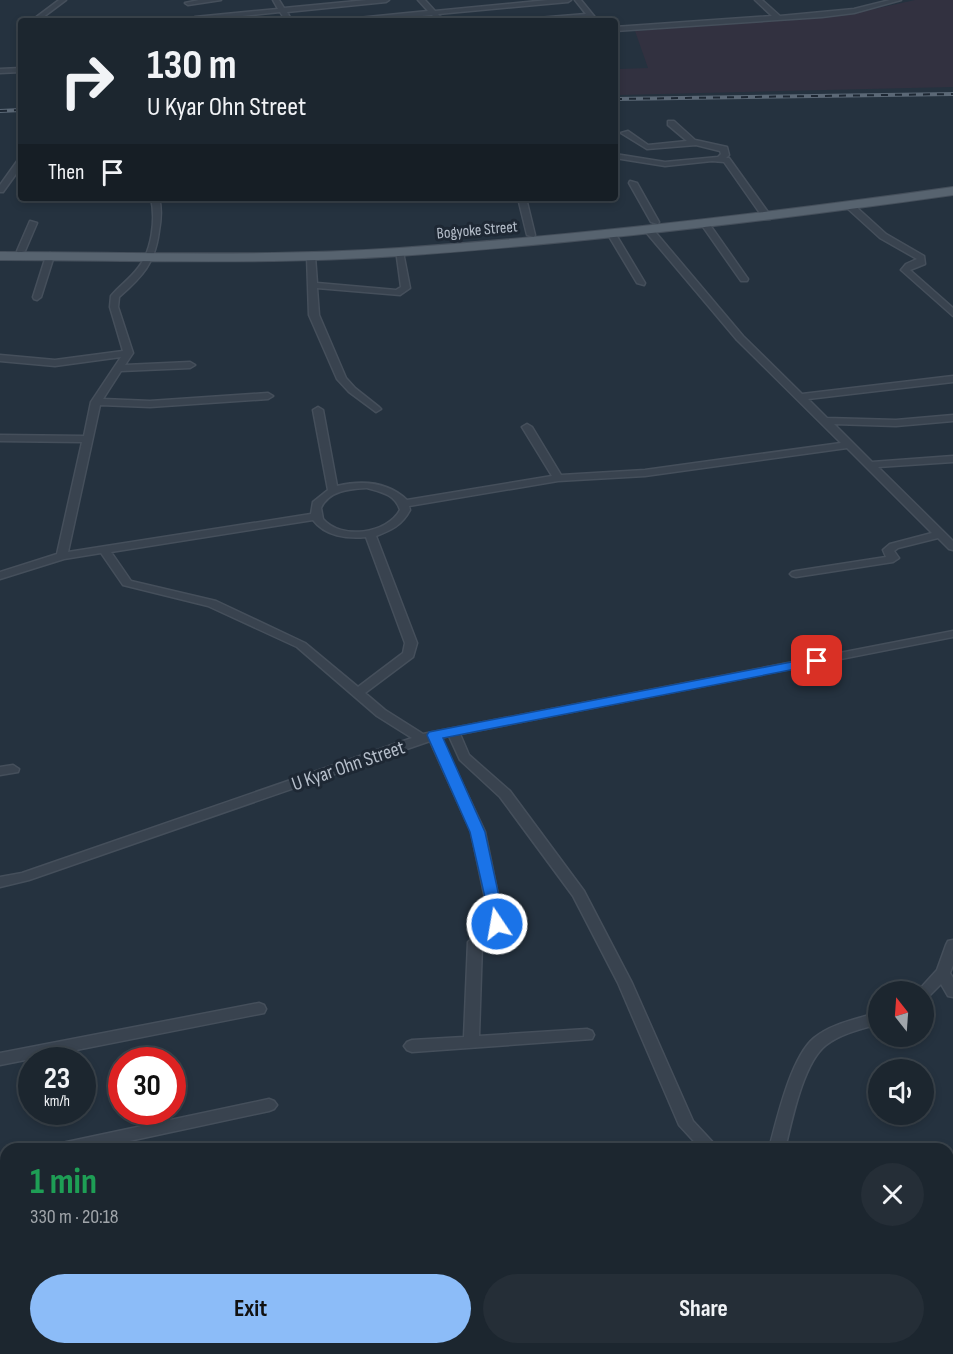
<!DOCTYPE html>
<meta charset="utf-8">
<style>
body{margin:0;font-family:"Sofia Sans Condensed",sans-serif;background:#252e37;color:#f1f3f6;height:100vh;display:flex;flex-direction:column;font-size:22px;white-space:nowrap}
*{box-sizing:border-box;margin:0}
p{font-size:20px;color:#a0a5aa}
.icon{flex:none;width:33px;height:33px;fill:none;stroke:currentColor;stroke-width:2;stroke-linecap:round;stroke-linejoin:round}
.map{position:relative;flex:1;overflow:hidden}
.side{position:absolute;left:0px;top:1143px;width:954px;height:212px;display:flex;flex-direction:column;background:#1c262f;border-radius:18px 18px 0 0;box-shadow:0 3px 9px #0003,0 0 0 2px #3a434b}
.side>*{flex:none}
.top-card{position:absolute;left:18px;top:18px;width:600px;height:183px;border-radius:6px;box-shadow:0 3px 9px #0003,0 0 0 2px #3a434b;background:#1c262f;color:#f1f3f6;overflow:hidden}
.needle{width:39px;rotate:343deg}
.buttons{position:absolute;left:868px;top:981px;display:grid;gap:12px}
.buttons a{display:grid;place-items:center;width:66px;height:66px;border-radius:50%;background:#1c262f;box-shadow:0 3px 9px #0003,0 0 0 2px #3a434b;font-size:30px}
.speed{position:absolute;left:18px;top:1047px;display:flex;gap:12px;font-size:30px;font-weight:700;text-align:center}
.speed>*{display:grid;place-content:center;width:78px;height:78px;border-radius:50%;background:#1c262f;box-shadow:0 3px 9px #0003,0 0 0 2px #3a434b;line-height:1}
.speed small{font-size:15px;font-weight:400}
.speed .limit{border:9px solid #d22;background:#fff;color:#111}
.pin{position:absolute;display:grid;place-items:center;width:51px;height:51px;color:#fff;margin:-26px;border-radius:12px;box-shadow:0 3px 9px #0006}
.me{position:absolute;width:66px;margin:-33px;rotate:348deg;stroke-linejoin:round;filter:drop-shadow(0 0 4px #0008)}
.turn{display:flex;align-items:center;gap:21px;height:126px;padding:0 30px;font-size:27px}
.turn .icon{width:78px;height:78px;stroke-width:2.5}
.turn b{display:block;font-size:42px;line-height:51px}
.then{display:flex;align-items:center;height:57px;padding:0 30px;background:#0003;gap:12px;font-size:22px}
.round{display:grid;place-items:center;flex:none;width:63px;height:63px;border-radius:32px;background:#252e37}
.headline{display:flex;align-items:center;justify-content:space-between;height:102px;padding:0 30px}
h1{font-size:36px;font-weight:700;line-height:45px;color:#1e9e55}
.primary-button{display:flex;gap:12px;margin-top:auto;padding:12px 30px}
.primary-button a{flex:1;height:69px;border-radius:36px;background:#8cbcf8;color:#111;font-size:24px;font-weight:700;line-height:69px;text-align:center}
.primary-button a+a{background:#252e37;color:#f1f3f6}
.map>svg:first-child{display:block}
</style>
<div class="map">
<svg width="953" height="1354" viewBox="0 0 953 1354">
<rect width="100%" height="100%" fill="#25323f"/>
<!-- medical -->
<path fill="#323140" d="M 915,0 L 953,0 L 953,87 L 620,95 L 619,69 L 648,68 L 635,31 L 851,14 Z"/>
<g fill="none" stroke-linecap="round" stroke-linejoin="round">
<!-- street casing -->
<g stroke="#454f5b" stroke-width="3">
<g id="street">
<path d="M 59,0 L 66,0 L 38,21 L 31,21 Z"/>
<path d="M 199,0 L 221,0 L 188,5 L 185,3 Z"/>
<path d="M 273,0 L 279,0 L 284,8 L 367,0 L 389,0 L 386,2 L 287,12 L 292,21 L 286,21 L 280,12 L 195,21 L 192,19 L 195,17 L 278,9 Z"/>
<path d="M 418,0 L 425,0 L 435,11 L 548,0 L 571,0 L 568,2 L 438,14 L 444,21 L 437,21 L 432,15 L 369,21 L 345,21 L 348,19 L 428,11 Z"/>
<path d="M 575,0 L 581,0 L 598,21 L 592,21 L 589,17 L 523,21 L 526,19 L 586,14 Z"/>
<path d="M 755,0 L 762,0 L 780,16 L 854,9 L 890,0 L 901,0 L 854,13 L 822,17 L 615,31 L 615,27 L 772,16 Z"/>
<path d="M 21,68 L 21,72 L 0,73 L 0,69 Z"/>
<path d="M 668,121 L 674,121 L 695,140 L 727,147 L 729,155 L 726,158 L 729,158 L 770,215 L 770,219 L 764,219 L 724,162 L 712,161 L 665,166 L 615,158 L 615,154 L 665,162 L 718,157 L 721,154 L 720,151 L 696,145 L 647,149 L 621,133 L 628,131 L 648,145 L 687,141 L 668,125 Z"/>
<path d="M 18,160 L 21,160 L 21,167 L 3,192 L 0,192 L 0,185 Z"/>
<path d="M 630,181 L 637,183 L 659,222 L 658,224 L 651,222 L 629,183 Z"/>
<path d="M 151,198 L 159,198 C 162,209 161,220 159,231 C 155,263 143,276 119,297 L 118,307 L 133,353 L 125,365 L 190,362 L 195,365 L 190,368 L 121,371 L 103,399 L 150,401 L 268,393 L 273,396 L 268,399 L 150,407 L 100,405 L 68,552 L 311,514 L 313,502 L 328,490 L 313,410 L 318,407 L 323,410 L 337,486 C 362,480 388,482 407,500 L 552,476 L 522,427 L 527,424 L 532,427 L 561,475 L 645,470 L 841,443 L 737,340 L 645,231 L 644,229 L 648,227 L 651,227 L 743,336 L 802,394 L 953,376 L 953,382 L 808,399 L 827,418 L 896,420 L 953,415 L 953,421 L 896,426 L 834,424 L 872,462 L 953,456 L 953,462 L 878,467 L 953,541 L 953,550 L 949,549 L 938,538 L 898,548 L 894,551 L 899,558 L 893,562 L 796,577 L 792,576 L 790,574 L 792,572 L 796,571 L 886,557 L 883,550 L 890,544 L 932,533 L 847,448 L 645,476 L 558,481 L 409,506 L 410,510 C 402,525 392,530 376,536 L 417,643 L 413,657 L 365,693 L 385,710 L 423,734 L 953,631 L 953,637 L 460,734 L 469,755 L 510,791 L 584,891 L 632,983 L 693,1121 L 719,1149 L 701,1149 L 679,1125 L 618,983 L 573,896 L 500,797 L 460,760 L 449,736 L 441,738 L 485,832 L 504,924 L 482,944 L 479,1036 L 587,1029 L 592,1031 L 594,1035 L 592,1039 L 412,1052 L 407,1050 L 404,1046 L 407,1042 L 412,1040 L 464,1037 L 468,942 L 490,922 L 471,832 L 430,741 L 29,880 L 0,887 L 0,877 L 22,873 L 412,738 L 377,716 L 297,647 L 208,606 L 123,585 L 101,553 L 64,559 L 0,579 L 0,572 L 57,554 L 82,442 L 0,441 L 0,435 L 84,436 L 91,402 L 121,357 L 55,366 L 0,361 L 0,355 L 55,360 L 123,351 L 110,307 L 111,296 C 119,286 130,279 138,268 C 152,251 156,219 151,198 ZM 367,488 C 381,492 395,494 400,510 C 387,534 341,540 323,519 L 321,508 C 329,490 350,489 367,488 ZM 313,520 C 325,536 347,539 366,537 L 405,643 L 403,653 L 358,687 L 305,643 L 216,601 L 131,581 L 111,552 Z"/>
<path d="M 518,198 L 526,198 L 535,235 L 534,237 L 527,235 Z"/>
<path d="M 847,204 L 853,204 L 886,234 L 924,256 L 925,264 L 910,270 L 953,308 L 953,316 L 901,270 L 906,264 L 917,259 L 880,238 L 847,208 Z"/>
<path d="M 30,221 L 37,223 L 25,251 L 18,253 L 17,251 Z"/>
<path d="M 702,222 L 708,222 L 748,279 L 747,281 L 741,281 L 701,224 Z"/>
<path d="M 608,231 L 615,233 L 645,283 L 644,285 L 637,283 L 607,233 Z"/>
<path d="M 396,250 L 403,252 L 410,288 L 400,295 L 317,288 L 319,315 L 346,378 L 355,388 L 379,407 L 381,409 L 376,412 L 349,392 L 337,379 L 309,315 L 307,256 L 311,253 L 315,256 L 317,283 L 396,290 L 401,287 Z"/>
<path d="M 50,253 L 54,256 L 41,297 L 37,300 L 34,299 L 33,297 L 46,256 Z"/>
<path d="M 13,765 L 19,769 L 18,772 L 0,775 L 0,767 Z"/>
<path d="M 953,940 L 953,965 L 950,973 L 953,978 L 953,997 L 948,996 L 941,984 L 929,996 L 924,997 L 924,992 L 917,992 L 937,970 L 946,945 L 948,941 Z"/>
<path d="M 259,1003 L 264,1005 L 266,1009 L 264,1013 L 0,1065 L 0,1053 Z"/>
<path d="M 879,1012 L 879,1024 C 861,1029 842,1033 826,1045 C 803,1063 792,1120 785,1149 L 769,1149 C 777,1119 791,1057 814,1038 C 832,1023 858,1019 879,1012 Z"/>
<path d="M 269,1099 L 274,1101 L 277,1105 L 274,1109 L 269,1111 L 92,1149 L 54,1149 L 56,1144 L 62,1143 Z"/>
<path d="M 6,1154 L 6,1168 L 0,1169 L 0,1155 Z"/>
<path d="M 6,1275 L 6,1289 L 0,1290 L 0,1276 Z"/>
<path d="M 839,1348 L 857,1348 L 860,1354 L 842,1354 Z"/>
</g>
</g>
<!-- primary casing -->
<g stroke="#454f5b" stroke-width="2">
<path id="primary" d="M 953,187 L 953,195 C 769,221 584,243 399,256 C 267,265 133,260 0,260 L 0,252 C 133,252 266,257 399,248 C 584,235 769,213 953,187 Z"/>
</g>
<!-- street -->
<use href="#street" fill="#39434f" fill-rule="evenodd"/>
<!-- primary -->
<use href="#primary" fill="#57636f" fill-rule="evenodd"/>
<!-- rail casing -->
<g stroke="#5b6876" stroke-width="4">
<g id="rail">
<path d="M 615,99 L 953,94"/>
<path d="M 0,111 L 21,110"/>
</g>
</g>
<!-- rail -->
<use href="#rail" stroke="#1e2834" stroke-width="2" stroke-dasharray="7" stroke-linecap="butt"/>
</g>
<!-- route -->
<path fill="#1a73e8" stroke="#114b97" stroke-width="1.5" d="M 817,657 L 823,661 L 821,664 L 443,738 L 485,832 L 505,924 L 497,930 L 492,928 L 470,832 L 427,735 L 429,732 Z"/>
<g text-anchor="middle" stroke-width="6" stroke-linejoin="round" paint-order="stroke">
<!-- far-street labels -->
<g font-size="16" fill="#b5beca" stroke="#1e2834">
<text transform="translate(477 229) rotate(-5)" y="6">Bogyoke Street</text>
</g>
<!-- street labels -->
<g font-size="20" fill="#b5beca" stroke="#1e2834">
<text transform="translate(348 765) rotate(-19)" y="7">U Kyar Ohn Street</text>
</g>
</g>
</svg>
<div class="buttons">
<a><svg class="needle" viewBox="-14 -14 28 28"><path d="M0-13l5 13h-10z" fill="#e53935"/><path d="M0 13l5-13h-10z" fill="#a0a5aa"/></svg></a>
<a><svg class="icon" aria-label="sound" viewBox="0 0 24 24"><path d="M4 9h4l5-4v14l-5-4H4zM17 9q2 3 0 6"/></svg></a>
</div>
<div class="speed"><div>23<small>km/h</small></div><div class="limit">30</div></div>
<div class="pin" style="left:817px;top:661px;background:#d93025"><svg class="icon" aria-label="arrive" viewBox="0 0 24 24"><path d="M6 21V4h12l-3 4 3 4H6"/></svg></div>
<svg class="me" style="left:497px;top:924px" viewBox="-20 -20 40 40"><circle r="17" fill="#1a73e8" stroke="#fff" stroke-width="3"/><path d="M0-11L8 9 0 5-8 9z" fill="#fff"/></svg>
<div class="top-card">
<div class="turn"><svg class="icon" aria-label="right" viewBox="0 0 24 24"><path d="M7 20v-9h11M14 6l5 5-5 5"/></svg><div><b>130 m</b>U Kyar Ohn Street</div></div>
<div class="then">Then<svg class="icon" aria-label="arrive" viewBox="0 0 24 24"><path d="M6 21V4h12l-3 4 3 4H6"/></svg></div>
</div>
<section class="side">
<div class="headline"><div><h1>1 min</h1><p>330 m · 20:18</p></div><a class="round"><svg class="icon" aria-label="close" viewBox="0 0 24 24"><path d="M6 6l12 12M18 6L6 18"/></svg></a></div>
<div class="primary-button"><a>Exit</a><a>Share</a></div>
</section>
</div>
